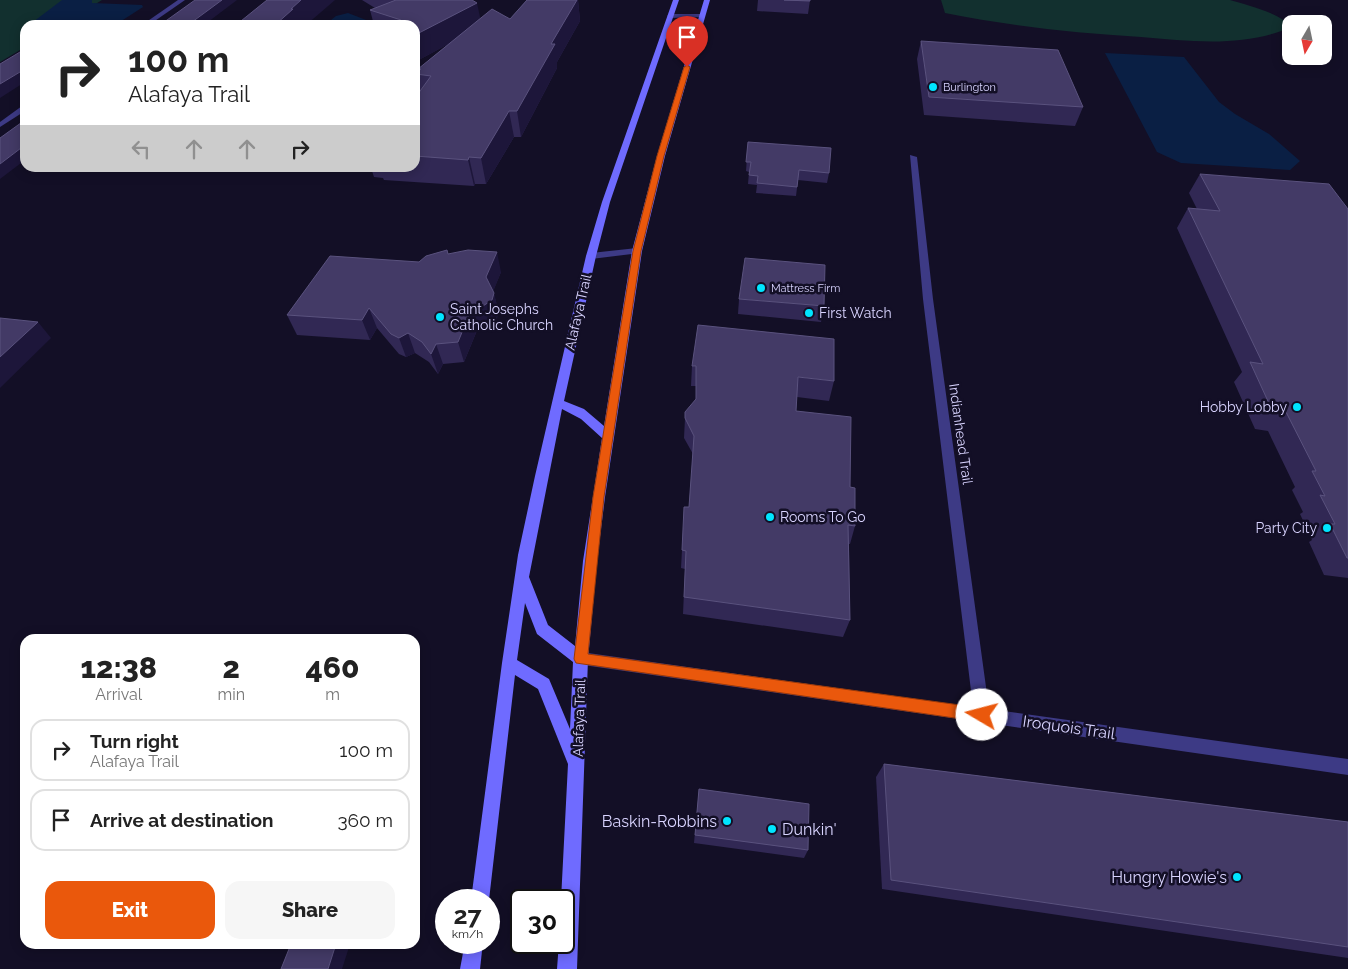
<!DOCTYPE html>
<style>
body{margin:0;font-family:Raleway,sans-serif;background:#f6f6f6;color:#222;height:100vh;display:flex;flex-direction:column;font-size:19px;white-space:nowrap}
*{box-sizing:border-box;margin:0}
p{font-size:16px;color:#767676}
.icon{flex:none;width:28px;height:28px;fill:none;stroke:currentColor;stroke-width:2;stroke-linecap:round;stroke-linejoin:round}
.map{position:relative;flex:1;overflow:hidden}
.side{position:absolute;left:20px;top:634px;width:400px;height:315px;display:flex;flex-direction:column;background:#fff;border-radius:15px;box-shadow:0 2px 12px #0003}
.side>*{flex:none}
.banner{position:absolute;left:20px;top:20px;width:400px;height:152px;border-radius:15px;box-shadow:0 2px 12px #0003;background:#fff;color:#222;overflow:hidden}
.needle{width:32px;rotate:189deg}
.tools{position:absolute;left:1282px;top:15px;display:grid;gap:10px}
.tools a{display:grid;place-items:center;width:50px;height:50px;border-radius:10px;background:#fff;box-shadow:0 2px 12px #0003;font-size:25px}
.speed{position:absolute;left:435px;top:889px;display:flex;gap:10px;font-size:25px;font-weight:700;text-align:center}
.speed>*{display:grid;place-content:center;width:65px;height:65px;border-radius:50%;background:#fff;box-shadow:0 2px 12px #0003;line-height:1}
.speed small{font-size:12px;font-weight:400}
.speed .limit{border:2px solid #111;border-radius:8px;background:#fff;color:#111}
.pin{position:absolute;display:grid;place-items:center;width:42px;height:42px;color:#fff;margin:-51px -21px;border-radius:50% 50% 50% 0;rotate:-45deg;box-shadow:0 0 5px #0007}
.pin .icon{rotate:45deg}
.me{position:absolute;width:55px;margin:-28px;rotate:278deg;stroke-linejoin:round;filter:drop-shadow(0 0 4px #0008)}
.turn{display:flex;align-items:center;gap:18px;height:105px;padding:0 25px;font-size:22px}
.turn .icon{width:65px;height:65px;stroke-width:2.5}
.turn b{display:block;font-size:35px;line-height:42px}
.lanes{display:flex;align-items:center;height:48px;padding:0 25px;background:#0003;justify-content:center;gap:25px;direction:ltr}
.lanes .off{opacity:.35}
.eta{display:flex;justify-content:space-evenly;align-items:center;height:85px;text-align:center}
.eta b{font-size:30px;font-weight:800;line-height:35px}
.cta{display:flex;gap:10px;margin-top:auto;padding:10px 25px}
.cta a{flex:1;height:58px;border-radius:15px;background:#ea580c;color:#fff;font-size:20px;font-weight:800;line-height:58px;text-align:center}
.cta a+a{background:#f6f6f6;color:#222}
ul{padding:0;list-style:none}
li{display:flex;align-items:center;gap:15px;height:62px;margin:0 10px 8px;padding:0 15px;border:2px solid #e0e0e0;border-radius:15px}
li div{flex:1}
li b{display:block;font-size:19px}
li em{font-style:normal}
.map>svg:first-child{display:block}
</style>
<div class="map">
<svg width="1348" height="969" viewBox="0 0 1348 969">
<rect width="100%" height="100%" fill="#130f26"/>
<!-- green -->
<g fill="#12302f">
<path d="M 0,0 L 102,0 L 61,25 L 25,25 L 25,47 L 0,62 Z"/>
<path d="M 941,0 L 1230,0 C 1246,5 1281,13 1291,27 C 1244,48 1190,41 1141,37 C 1074,33 1010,26 945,13 Z"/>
</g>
<!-- water -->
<g fill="#0a1f44">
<path d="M 62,0 L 92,0 L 92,3 L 142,5 L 143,7 L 115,25 L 29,25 Z"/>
<path d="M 348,13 L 379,25 L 325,25 L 336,16 Z"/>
<path d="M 1105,53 L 1184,57 L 1219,102 L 1235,114 L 1269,134 L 1300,161 L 1290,170 L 1181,163 L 1157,152 Z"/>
</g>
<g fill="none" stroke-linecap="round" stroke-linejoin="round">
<!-- street -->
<g fill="#3d3a85" fill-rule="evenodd">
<path d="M 178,0 L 185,0 L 149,25 L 142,25 Z"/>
<path d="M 702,14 L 704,17 L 670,18 L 667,16 L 670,14 Z"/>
<path d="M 22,106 L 25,106 L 25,111 L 0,127 L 0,122 Z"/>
<path d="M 910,155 L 917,157 L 933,299 L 989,709 L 1348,759 L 1348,775 L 576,664 L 574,659 L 576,654 L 581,652 L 973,707 L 923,299 Z"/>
<path d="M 637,248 L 642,251 L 640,253 L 591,259 L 586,256 L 591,253 Z"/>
</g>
<!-- secondary -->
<g fill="#6f6bff" fill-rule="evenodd">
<path d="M 673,0 L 679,0 L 610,202 L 596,256 L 564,401 L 584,409 L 604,426 L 632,251 L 657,156 L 704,0 L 710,0 L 665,156 L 642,251 L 605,497 L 597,561 L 588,659 L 577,969 L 557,969 L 559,942 L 564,942 L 564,900 L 561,900 L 568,764 L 538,689 L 515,675 L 489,900 L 471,900 L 502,663 L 518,555 L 535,476 L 586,256 L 602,202 ZM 562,409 L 581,419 L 602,438 L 583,561 L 575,646 L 548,625 L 529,577 ZM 525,603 L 537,634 L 573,662 L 570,729 L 549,679 L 517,660 Z"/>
<path d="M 465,942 L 483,942 L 480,969 L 460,969 Z"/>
</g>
</g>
<!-- wall -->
<g fill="#312854">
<path d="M 362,0 L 472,0 L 480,19 L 510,19 L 527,0 L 578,0 L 580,21 L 557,62 L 557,68 L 521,137 L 514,137 L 486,184 L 475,184 L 474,186 L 384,180 L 383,178 L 374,177 L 371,168 L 415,168 L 415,98 L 420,90 L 416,74 L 418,72 L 418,69 L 450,43 L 415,62 L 415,25 L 374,25 L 370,10 L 375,8 Z"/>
<path d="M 758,0 L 810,0 L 808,14 L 757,11 Z"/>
<path d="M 921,41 L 1083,107 L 1075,126 L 924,115 L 917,59 Z"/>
<path d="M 748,142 L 829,173 L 827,183 L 798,180 L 796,196 L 756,193 L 757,185 L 748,184 L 749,172 L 746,171 Z"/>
<path d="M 1200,174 L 1348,209 L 1348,578 L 1324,575 L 1309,542 L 1312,540 L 1300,514 L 1303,512 L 1292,490 L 1295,487 L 1268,431 L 1255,429 L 1234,382 L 1242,372 L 1177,228 L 1188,208 L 1197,209 L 1189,193 Z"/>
<path d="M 448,254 L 501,272 L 493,291 L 499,313 L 496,320 L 488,325 L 478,328 L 464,362 L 443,364 L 438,374 L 429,362 L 415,353 L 406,357 L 399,354 L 377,328 L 370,340 L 297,335 L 287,315 L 419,262 Z"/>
<path d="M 739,299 L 824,306 L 821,322 L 738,314 Z"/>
<path d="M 692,366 L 834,381 L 829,401 L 797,397 L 796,411 L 850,487 L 855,526 L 850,544 L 849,544 L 850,620 L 843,637 L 683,614 L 685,569 L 681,568 L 682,550 L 689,507 L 693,454 L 684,438 L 685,418 L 696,399 L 696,386 L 691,386 Z"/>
<path d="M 884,764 L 1348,822 L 1348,958 L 882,889 L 876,777 Z"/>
<path d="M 699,789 L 808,850 L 804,858 L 694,843 Z"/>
</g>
<!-- shaded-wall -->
<g fill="#1d163a">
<path d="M 222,0 L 237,0 L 204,25 L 188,25 Z"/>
<path d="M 301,0 L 335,0 L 306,25 L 275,25 L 291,9 Z"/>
<path d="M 577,0 L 578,0 L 580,21 L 557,62 L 557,68 L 521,137 L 517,111 L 551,44 Z"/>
<path d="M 477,3 L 482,26 L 415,62 L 415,35 Z"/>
<path d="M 25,69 L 25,82 L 0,98 L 0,84 Z"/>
<path d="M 509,111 L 514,137 L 486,184 L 481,158 Z"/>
<path d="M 25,145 L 25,160 L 0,179 L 0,164 Z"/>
<path d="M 469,157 L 475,184 L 474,186 L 468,160 Z"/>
<path d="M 497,252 L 501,272 L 491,297 L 486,277 Z"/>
<path d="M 494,293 L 499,313 L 496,320 L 488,325 L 478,328 L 464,362 L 458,342 L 472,308 Z"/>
<path d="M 369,308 L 377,328 L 370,340 L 362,320 Z"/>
<path d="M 38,322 L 51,338 L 0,388 L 0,357 Z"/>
<path d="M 408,333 L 415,353 L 406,357 L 399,338 Z"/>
<path d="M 436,344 L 443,364 L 438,374 L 431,354 Z"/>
<path d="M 336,944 L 350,944 L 342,969 L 328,969 Z"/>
</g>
<!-- building -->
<g fill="#433a66" stroke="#5a527e">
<path d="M 195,0 L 222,0 L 188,25 L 160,25 Z"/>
<path d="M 267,0 L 301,0 L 291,9 L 293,9 L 275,25 L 236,25 Z"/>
<path d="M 396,0 L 472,0 L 477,3 L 415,35 L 415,25 L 392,25 L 401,20 L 370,10 Z"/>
<path d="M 527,0 L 577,0 L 551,44 L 555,44 L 517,111 L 509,111 L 481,158 L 469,157 L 468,160 L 415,156 L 415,98 L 431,76 L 416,74 L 421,69 L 418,69 L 492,9 L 510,19 Z"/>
<path d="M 784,0 L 810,0 L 810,1 Z"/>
<path d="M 921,41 L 1058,50 L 1083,107 L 929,97 Z"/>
<path d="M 25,49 L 25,69 L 0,84 L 0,64 Z"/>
<path d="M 25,120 L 25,145 L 0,164 L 0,138 Z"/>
<path d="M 748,142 L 831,148 L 829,173 L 799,170 L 797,187 L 757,183 L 758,176 L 749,175 L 751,162 L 746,162 Z"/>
<path d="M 1200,174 L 1329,184 L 1348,209 L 1348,558 L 1347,558 L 1330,524 L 1335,524 L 1320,495 L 1325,496 L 1312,471 L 1316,471 L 1286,412 L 1272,410 L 1250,362 L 1263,364 L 1188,208 L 1220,211 Z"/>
<path d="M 447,250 L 448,254 L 468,250 L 497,252 L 486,277 L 494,293 L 492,300 L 483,306 L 472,308 L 458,342 L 436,344 L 431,354 L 422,342 L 408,333 L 399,338 L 391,334 L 369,308 L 362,320 L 287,315 L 330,256 L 419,262 L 426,256 Z"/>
<path d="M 745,258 L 825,265 L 824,306 L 739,299 Z"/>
<path d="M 0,318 L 38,322 L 0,357 Z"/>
<path d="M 698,325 L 834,339 L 834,381 L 798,377 L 796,411 L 851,417 L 850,487 L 855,488 L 855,526 L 848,525 L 850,620 L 684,597 L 686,551 L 682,550 L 684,507 L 689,507 L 694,436 L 685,418 L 685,412 L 696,399 L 696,366 L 692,366 Z"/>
<path d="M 884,764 L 1348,822 L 1348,947 L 891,880 Z"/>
<path d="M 699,789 L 809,804 L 808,850 L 695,835 Z"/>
<path d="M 291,944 L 336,944 L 328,969 L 281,969 Z"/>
</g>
<!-- route -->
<path fill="#ea580c" stroke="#983908" d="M 687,65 L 690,67 L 664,156 L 641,251 L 604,497 L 588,654 L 982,708 L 987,710 L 989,715 L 987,720 L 982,722 L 576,663 L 574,659 L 593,497 L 633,251 L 657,156 L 684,67 Z"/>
<!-- markers -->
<g fill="#00e5ff" stroke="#130f26" stroke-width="2">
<circle cx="933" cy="87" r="5"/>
<circle cx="761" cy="288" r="5"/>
<circle cx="809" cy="313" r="5"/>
<circle cx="440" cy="317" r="5"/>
<circle cx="1297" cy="407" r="5"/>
<circle cx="770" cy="517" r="5"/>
<circle cx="1327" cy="528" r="5"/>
<circle cx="727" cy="821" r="5"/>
<circle cx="772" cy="829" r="5"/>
<circle cx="1237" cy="877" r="5"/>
</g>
<g text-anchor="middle" stroke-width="5" stroke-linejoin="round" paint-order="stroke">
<!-- far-poi labels -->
<g font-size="11" fill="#d9d4ff" stroke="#130f26" text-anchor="start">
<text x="943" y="91">Burlington</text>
<text x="771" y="292">Mattress Firm</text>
</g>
<!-- poi labels -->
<g font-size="14" fill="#d9d4ff" stroke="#130f26" text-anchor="start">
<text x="450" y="314">Saint Josephs<tspan x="450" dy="16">Catholic Church</tspan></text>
<text x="819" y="318">First Watch</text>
<text x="1287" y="412" text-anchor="end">Hobby Lobby</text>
<text x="780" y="522">Rooms To Go</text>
<text x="1317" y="533" text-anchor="end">Party City</text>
</g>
<!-- street labels -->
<g font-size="14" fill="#d9d4ff" stroke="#130f26">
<text transform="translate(578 312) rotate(-77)" y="5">Alafaya Trail</text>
<text transform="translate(961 434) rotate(82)" y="5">Indianhead Trail</text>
<text transform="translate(579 718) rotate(-88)" y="5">Alafaya Trail</text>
</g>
<!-- near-street labels -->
<g font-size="16" fill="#d9d4ff" stroke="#130f26">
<text transform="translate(1069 727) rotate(8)" y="6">Iroquois Trail</text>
</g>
<!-- near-poi labels -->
<g font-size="16" fill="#d9d4ff" stroke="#130f26" text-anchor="end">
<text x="717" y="827">Baskin-Robbins</text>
<text x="782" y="835" text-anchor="start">Dunkin'</text>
<text x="1227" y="883">Hungry Howie's</text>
</g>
</g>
</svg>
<div class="tools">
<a><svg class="needle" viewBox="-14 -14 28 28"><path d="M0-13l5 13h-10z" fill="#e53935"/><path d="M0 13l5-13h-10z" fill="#767676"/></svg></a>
</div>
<div class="speed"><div>27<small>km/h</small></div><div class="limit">30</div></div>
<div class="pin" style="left:687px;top:67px;background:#d93025"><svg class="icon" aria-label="arrive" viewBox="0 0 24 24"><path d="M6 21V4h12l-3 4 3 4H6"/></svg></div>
<svg class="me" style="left:982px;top:715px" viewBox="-20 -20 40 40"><circle r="19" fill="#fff"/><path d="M0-13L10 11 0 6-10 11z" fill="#ea580c"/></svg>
<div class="banner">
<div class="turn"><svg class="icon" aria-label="right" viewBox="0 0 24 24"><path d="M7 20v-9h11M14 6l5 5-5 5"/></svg><div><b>100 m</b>Alafaya Trail</div></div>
<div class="lanes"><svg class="icon off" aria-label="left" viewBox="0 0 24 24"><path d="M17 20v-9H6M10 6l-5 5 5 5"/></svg><svg class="icon off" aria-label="ahead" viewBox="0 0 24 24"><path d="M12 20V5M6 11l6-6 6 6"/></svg><svg class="icon off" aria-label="ahead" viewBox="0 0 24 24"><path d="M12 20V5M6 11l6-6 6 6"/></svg><svg class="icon" aria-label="right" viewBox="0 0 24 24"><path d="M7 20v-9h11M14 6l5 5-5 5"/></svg></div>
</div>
<section class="side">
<div class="eta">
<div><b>12:38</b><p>Arrival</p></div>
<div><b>2</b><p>min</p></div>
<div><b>460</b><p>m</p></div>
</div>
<ul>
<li><svg class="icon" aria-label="right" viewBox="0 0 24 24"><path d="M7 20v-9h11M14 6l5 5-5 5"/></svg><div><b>Turn right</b><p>Alafaya Trail</p></div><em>100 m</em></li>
<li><svg class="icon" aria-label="arrive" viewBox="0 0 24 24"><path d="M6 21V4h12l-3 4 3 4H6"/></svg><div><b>Arrive at destination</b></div><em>360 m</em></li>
</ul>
<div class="cta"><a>Exit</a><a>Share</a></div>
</section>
</div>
